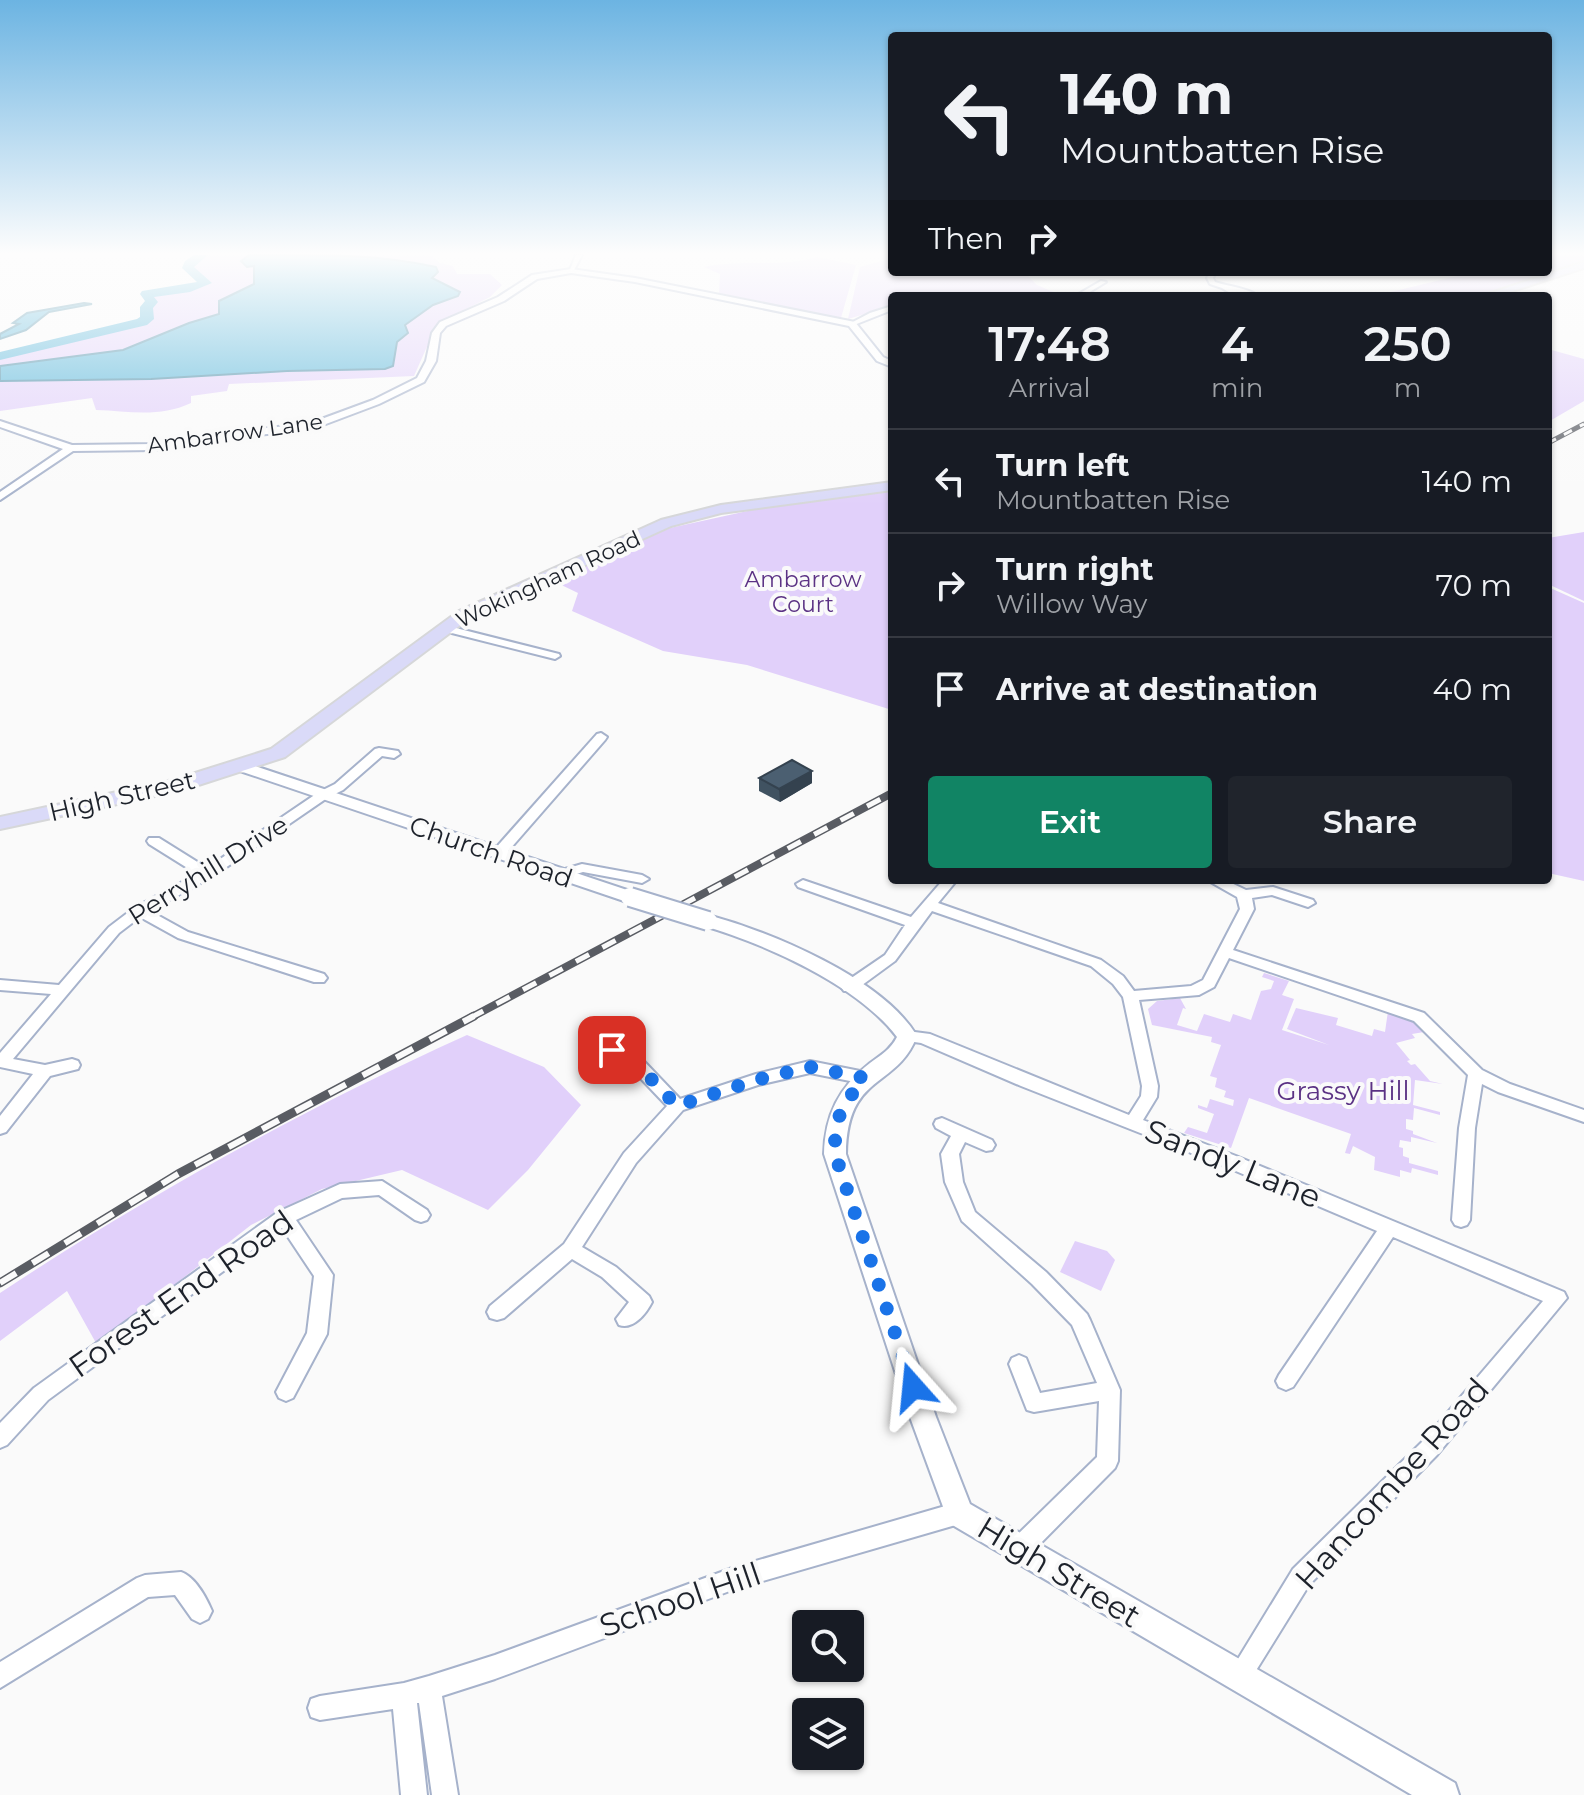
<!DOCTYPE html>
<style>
body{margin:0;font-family:Montserrat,sans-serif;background:#20242c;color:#f1f3f6;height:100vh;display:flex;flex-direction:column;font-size:30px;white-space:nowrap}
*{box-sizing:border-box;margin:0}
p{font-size:26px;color:#9ea1a6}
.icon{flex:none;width:44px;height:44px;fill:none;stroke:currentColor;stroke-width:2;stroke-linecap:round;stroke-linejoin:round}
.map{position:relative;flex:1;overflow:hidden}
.details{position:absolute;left:888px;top:292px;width:664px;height:592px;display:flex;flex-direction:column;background:#171b24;border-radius:8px;box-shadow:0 2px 6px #0004}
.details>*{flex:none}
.banner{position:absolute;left:888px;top:32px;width:664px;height:244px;border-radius:8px;box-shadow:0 2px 6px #0004;background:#171b24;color:#f1f3f6;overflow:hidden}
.tools{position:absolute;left:792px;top:1610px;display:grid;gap:16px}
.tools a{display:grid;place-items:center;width:72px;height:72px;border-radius:8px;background:#171b24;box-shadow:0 2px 6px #0004;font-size:40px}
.pin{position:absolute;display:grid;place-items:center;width:68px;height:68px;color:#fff;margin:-34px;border-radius:16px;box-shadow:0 4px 12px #0006}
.me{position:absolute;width:88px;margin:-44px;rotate:342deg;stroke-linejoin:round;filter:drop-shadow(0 0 6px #0008)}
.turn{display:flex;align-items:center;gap:28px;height:168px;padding:0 40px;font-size:36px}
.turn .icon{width:104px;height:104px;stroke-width:2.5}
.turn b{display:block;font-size:56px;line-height:68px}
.then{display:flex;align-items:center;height:76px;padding:0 40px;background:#0003;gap:16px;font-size:30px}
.eta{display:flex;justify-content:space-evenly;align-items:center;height:136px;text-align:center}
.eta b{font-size:48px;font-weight:600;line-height:56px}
.cta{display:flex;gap:16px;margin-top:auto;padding:16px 40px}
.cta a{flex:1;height:92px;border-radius:8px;background:#118464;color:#fff;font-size:32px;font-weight:600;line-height:92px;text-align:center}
.cta a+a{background:#20242c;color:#f1f3f6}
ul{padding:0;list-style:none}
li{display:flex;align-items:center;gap:24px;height:104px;padding:0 40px;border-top:2px solid #363941}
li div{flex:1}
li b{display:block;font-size:30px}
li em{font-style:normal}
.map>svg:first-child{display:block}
</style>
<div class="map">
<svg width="1584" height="1795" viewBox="0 0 1584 1795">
<rect width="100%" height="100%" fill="#fafafa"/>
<!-- green -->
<g fill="#e1d0fa">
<path d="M 200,255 L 430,255 L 440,263 L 453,266 L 457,274 L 490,274 L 502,285 L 490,297 L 437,324 L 414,376 L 229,384 L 227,391 L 191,396 L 191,403 C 159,418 129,411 96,410 L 92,398 L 0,411 L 0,355 L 142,321 L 147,315 L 145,307 L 150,302 L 144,294 L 189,288 L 203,283 L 186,266 Z"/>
<path d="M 1548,255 L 1584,255 L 1584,265 L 1487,296 L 1374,296 L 1474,272 L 1548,272 Z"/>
<path d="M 817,257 L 856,265 L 841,318 L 719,294 L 720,274 L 704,267 C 740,259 784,268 817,257 Z"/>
<path d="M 892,258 L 892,272 L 1024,272 L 1037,285 L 1058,294 L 892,296 L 892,306 L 848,319 L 860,267 Z"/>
<path d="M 1548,349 L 1584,359 L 1584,401 L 1548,422 Z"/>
<path d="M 892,491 L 892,710 L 747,665 L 663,651 L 572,611 L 578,593 L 551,580 L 670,528 L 784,503 Z"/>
<path d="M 1584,532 L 1584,601 L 1548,584 L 1548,538 Z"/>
<path d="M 1548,587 L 1584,603 L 1584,881 L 1548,873 Z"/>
<path d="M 1264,973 L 1289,981 L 1282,995 L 1294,999 L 1282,1030 L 1329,1045 L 1287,1029 L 1296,1008 L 1338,1018 L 1336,1025 L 1372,1036 L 1374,1029 L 1385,1032 L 1388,1011 L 1413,1021 L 1424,1032 L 1412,1034 L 1415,1038 L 1396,1043 L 1410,1060 L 1407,1061 L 1411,1065 L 1415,1064 L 1430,1081 L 1443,1084 L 1415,1080 L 1413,1105 L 1440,1112 L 1440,1115 L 1414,1108 L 1413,1120 L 1406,1119 L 1406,1129 L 1413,1131 L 1413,1134 L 1437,1143 L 1411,1137 L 1411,1142 L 1400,1140 L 1399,1147 L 1403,1148 L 1403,1156 L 1409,1158 L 1409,1163 L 1438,1171 L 1438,1175 L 1412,1168 L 1411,1173 L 1400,1170 L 1400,1177 L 1374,1170 L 1375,1157 L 1353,1146 L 1350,1154 L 1345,1153 L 1351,1134 L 1249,1098 L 1231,1148 L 1184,1133 L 1188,1127 L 1207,1133 L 1214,1114 L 1198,1108 L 1198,1105 L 1207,1108 L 1210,1099 L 1233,1106 L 1234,1100 L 1224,1097 L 1226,1091 L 1215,1087 L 1217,1078 L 1210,1076 L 1221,1045 L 1211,1042 L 1212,1037 L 1152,1025 L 1148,1009 L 1157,1001 L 1180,998 L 1186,1009 L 1183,1008 L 1177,1025 L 1197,1031 L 1204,1014 L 1230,1022 L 1233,1014 L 1251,1020 L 1261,991 L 1271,989 L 1274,981 L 1262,977 Z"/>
<path d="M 467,1035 L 544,1067 L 581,1105 L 528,1170 L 488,1210 L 402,1170 L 322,1189 L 251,1225 L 132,1318 L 96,1343 L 67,1291 L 0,1341 L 0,1293 C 148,1195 305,1108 467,1035 Z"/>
<path d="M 1075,1241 L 1107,1251 L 1115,1260 L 1101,1291 L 1060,1272 Z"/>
</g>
<!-- water -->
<g fill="#52b3d8" stroke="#4288a4" stroke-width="2">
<path d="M 249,255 C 312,255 374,253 436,267 L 438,272 L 432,278 L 460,292 L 458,296 L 433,305 L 405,325 L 408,333 L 397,342 L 393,366 L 385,369 L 287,371 L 151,379 L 0,381 L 0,366 L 123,350 L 189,323 L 219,314 L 219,301 L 254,284 L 254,266 L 247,267 L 241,261 Z"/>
<path d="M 84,303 L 92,304 L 49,312 L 26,330 L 0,339 L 0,334 L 19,324 L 13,323 L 27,313 Z"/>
</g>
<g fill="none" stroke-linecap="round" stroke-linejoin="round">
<!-- river -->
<path fill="#52b3d8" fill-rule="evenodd" d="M 194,255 L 208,255 L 194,267 L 212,283 L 190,292 L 154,297 L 158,302 L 153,308 L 154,319 L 147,325 L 0,360 L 0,352 L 137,319 L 140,317 L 140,307 L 145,301 L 140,294 L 142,291 L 197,282 L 182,268 L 185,261 Z"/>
<!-- minor casing -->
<g stroke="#a6b2cb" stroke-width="4">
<g id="minor">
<path d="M 576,255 L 582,255 L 573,272 L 569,272 Z"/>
<path d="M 1210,272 L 1216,272 L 1213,278 L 1215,282 C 1230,287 1245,287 1259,296 L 1235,296 L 1222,288 L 1210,284 L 1207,278 Z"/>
<path d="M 1101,281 L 1106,282 L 1083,296 L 1075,296 Z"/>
<path d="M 892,306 L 892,310 L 854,325 L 849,324 L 870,313 Z"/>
<path d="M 444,625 L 559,654 L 560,656 L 555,659 L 440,630 L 439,628 Z"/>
<path d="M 601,733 L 607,737 L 605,740 L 503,857 L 493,857 L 491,854 L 493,851 L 597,734 Z"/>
<path d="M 379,748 L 398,751 L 400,754 L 394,758 L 382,756 L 343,790 L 327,798 L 212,877 L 150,911 L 188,932 L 324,974 L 327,978 L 324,982 L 314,982 L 178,938 L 140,917 L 119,933 L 13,1059 L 45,1065 L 72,1059 L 78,1061 L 80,1065 L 78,1069 L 50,1076 L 6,1132 L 0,1134 L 0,1116 L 33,1074 L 0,1067 L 0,1053 L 51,994 L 0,990 L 0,980 L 59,985 L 109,927 L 134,908 L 197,874 L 149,844 L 147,841 L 149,838 L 159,838 L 207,868 L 319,792 L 335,784 L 375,749 Z"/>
<path d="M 582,864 L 642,875 L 649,879 L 642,883 L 583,872 L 560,879 L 553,875 L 555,872 Z"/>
<path d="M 803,880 L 911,917 L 943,880 L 957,880 L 938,903 L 1101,960 L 1123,976 L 1134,991 L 1191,986 L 1203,980 L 1240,909 L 1237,897 L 1207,880 L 1225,880 L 1246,890 L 1273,887 L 1313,900 L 1315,903 L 1308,907 L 1272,895 L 1252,898 L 1254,909 L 1233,950 L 1424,1013 L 1482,1070 L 1510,1084 L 1584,1110 L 1584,1122 L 1498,1092 L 1482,1084 L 1475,1128 L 1470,1220 L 1467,1225 L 1461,1227 L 1455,1225 L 1452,1220 L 1459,1128 L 1468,1075 L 1414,1021 L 1229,958 L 1214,987 L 1199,995 L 1139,1000 L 1158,1086 L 1157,1097 L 1143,1120 L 1236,1156 L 1564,1292 L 1567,1298 L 1437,1455 L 1309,1585 L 1247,1685 L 1239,1689 L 1231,1685 L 1227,1677 L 1293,1569 L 1423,1441 L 1543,1301 L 1393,1237 L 1293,1387 L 1286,1390 L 1279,1387 L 1276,1381 L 1279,1375 L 1377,1231 L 1224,1166 L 1021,1086 L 921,1043 L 901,1040 L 899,1036 L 901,1032 L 907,1031 L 930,1034 L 1129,1115 L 1141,1096 L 1142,1086 L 1123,997 L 1113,984 L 1091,966 L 932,911 L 895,961 L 854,991 L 844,991 L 841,987 L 844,983 L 885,955 L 905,925 L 798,887 L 796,884 Z"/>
<path d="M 591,1034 L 639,1056 L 680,1099 L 756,1074 L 810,1061 L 865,1072 L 871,1074 L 873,1078 L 871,1082 L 865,1084 L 810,1073 L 758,1085 L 683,1110 L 636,1163 L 582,1247 L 616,1267 L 649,1296 L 652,1302 C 646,1314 633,1330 619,1325 L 616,1319 L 629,1302 L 602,1277 L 572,1259 L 504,1318 L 497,1320 L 490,1318 L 487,1312 L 490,1306 L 564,1244 L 624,1153 L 667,1106 L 627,1064 L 585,1044 L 583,1040 L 585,1036 Z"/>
<path d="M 942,1118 L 992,1140 L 995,1145 L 992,1150 L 986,1151 L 965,1142 L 959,1154 L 963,1182 L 975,1212 L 1046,1272 L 1087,1314 L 1090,1320 L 1120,1390 L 1118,1461 L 1115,1468 L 1027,1557 L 1019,1560 L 1011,1557 L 1008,1549 L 1011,1541 L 1097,1457 L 1099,1401 L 1034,1412 L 1027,1410 L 1009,1364 L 1012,1358 L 1019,1355 L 1026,1358 L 1040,1393 L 1097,1383 L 1072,1325 L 1032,1284 L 962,1221 L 945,1182 L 941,1154 L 951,1136 L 936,1128 L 934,1124 L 936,1120 Z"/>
<path d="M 382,1181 L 427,1210 L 430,1215 L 427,1220 L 421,1222 L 415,1220 L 379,1195 L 342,1198 L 296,1220 L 333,1275 L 327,1334 L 293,1398 L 286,1401 L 279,1398 L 276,1392 L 307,1333 L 314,1276 L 282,1228 L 48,1400 L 7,1445 L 0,1448 L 0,1423 L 34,1388 L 278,1212 L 340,1184 Z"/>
<path d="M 959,1502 L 967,1506 L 970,1513 L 967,1520 L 959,1524 L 735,1589 L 495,1679 L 442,1696 L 458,1795 L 432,1795 L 419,1703 L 417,1703 L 427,1795 L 401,1795 L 393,1709 L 320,1720 L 311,1717 L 308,1708 L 311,1699 L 320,1696 L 404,1683 L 429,1676 L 495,1655 L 735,1567 Z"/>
<path d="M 181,1572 C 195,1577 206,1597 212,1611 L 208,1619 L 200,1623 L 192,1619 L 175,1595 L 148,1597 L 0,1688 L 0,1662 L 137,1578 L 145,1575 Z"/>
</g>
</g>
<!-- tertiary casing -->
<g stroke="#a6b2cb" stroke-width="4">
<g id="tertiary">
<path d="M 571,269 L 635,278 L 855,322 L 883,357 L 892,361 L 892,367 L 877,361 L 849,326 L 635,282 L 571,273 L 537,279 L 504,301 L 446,326 L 440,333 L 436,361 L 424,382 L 379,404 L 310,430 L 236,437 L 156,450 L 73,451 L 0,500 L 0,492 L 63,449 L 0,427 L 0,421 L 72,445 L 156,444 L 236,431 L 308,424 L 373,400 L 417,378 L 426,361 L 432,333 L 440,322 L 498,297 L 532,275 Z"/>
<path d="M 243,762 L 636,893 L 639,897 L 630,903 L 624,901 L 237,770 L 235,767 Z"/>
<path d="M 708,915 C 771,932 882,978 917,1036 C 896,1090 847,1072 846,1154 L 936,1417 L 970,1504 L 1455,1783 L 1459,1795 L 1412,1795 L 949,1523 L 910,1417 L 824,1154 C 825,1115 839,1087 870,1063 C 881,1055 891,1049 897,1037 C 857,984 763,943 701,925 L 699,921 Z"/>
</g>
</g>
<!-- primary casing -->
<g stroke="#d6d7d9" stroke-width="4">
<g id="primary">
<path d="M 1584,262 L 1584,268 L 1497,296 L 1482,296 Z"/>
<path d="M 892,482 L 892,490 L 721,513 L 671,526 L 471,617 L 285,757 L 183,790 L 0,829 L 0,817 L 173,780 L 271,749 L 459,611 L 661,520 L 721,505 Z"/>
</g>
</g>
<!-- minor -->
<use href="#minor" fill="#fff" fill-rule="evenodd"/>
<!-- tertiary -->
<use href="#tertiary" fill="#fff" fill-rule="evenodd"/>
<!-- primary -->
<use href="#primary" fill="#dadaf8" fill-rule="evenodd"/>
<!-- rail-far2 casing -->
<g stroke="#595c63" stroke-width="5">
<path id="rail-far2" d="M 1548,443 L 1584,424"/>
</g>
<!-- rail-far1 casing -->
<g stroke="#595c63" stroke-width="8">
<path id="rail-far1" d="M 470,1018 L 892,793"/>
</g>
<!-- rail casing -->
<g stroke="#595c63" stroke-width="9">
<path id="rail" d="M 0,1283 L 178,1174 L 474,1016"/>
</g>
<!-- rail-far2 -->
<use href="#rail-far2" stroke="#fafafa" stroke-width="3" stroke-dasharray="9" stroke-linecap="butt"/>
<!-- rail-far1 -->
<use href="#rail-far1" stroke="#fafafa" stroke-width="5" stroke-dasharray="15" stroke-linecap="butt"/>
<!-- rail -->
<use href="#rail" stroke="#fafafa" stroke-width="6" stroke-dasharray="19" stroke-linecap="butt"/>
<!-- tertiary-bridge casing -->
<g stroke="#a6b2cb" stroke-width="22" stroke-linecap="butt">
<path id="tertiary-bridge" d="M 630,897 L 708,921"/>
</g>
<!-- tertiary-bridge -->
<use href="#tertiary-bridge" stroke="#fff" stroke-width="18"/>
</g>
<!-- wall -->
<path fill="#405261" d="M 812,771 L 812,783 L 780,802 L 759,791 L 759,778 Z"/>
<!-- shaded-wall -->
<path fill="#34424f" d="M 812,771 L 812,783 L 780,802 L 779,789 Z"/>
<!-- building -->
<path fill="#4b5f71" stroke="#34424f" stroke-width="2" d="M 792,760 L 812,771 L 779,789 L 759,778 Z"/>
<!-- sky -->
<linearGradient id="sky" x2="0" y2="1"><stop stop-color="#6cb4e2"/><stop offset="0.5" stop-color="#fdfdfd"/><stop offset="1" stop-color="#fdfdfd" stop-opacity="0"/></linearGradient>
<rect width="1584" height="506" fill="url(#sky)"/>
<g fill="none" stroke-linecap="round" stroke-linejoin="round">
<!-- route -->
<path stroke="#1a73e8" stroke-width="14" stroke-dasharray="0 25.2" d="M 612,1050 L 633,1060 L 677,1106 L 756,1080 L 810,1067 L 865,1078 C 842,1106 834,1116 835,1154 L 913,1387"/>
</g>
<g text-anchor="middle" stroke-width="8" stroke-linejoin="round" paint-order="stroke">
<!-- far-street labels -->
<g font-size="22" fill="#1d222b" stroke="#fafafa">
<text transform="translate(235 433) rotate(-8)" y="8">Ambarrow Lane</text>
<text transform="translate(548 579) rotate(-25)" y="8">Wokingham Road</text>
</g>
<!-- far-park labels -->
<g font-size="22" fill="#5b3284" stroke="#fafafa">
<text x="803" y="587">Ambarrow<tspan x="803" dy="25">Court</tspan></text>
</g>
<!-- street labels -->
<g font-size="26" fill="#1d222b" stroke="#fafafa">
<text transform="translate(122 796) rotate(-13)" y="9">High Street</text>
<text transform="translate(491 852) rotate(19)" y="9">Church Road</text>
<text transform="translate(208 870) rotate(-32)" y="9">Perryhill Drive</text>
</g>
<!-- park labels -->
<g font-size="26" fill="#5b3284" stroke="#fafafa">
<text x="1343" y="1100">Grassy Hill</text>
</g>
<!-- near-street labels -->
<g font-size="32" fill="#1d222b" stroke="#fafafa">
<text transform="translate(1233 1164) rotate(22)" y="11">Sandy Lane</text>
<text transform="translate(181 1294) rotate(-35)" y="11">Forest End Road</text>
<text transform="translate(1392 1484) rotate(-48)" y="11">Hancombe Road</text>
<text transform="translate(1059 1572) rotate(31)" y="11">High Street</text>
<text transform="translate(680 1600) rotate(-19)" y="11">School Hill</text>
</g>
</g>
</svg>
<div class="tools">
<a><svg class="icon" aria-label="search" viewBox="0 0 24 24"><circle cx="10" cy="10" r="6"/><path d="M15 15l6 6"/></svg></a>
<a><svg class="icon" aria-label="layers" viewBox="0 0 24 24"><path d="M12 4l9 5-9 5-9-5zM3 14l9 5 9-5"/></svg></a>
</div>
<div class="pin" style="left:612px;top:1050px;background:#d93025"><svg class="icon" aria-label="arrive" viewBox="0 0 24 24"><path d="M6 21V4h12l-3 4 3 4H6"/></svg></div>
<svg class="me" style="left:913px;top:1387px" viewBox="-20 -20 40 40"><path d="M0-17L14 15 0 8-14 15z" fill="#1a73e8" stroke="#fff" stroke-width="4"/></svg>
<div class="banner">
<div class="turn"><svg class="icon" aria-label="left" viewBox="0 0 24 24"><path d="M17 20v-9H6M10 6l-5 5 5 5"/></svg><div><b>140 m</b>Mountbatten Rise</div></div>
<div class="then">Then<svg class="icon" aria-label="right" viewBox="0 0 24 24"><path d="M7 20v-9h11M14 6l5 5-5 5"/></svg></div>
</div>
<section class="details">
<div class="eta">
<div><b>17:48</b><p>Arrival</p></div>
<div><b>4</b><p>min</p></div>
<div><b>250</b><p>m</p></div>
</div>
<ul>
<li><svg class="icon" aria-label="left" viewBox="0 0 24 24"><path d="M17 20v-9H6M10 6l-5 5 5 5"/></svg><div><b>Turn left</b><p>Mountbatten Rise</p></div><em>140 m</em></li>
<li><svg class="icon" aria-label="right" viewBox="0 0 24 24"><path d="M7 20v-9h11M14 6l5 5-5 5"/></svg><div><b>Turn right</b><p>Willow Way</p></div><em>70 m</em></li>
<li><svg class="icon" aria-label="arrive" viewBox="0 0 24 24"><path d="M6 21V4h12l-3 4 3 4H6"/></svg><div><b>Arrive at destination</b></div><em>40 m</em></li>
</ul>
<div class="cta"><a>Exit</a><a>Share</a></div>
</section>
</div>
